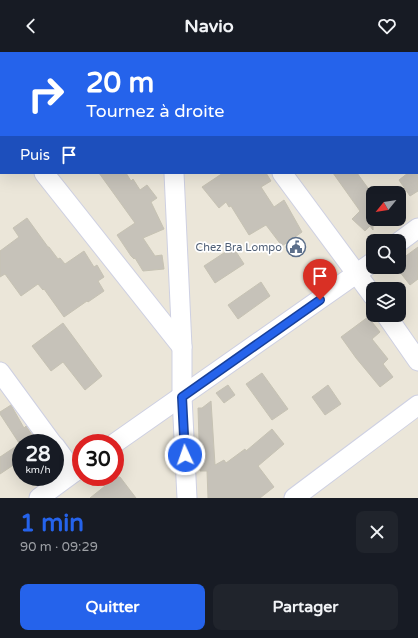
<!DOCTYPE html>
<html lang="fr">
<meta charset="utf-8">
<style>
body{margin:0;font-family:"Varela Round",sans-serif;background:#20242c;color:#f1f3f6;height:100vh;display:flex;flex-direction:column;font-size:15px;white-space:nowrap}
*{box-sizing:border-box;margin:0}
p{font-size:13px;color:#9ea1a6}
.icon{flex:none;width:22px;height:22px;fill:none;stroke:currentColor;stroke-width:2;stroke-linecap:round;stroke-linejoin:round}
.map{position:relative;height:446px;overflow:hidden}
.side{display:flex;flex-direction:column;background:#171b24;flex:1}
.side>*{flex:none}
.hud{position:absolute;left:0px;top:0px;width:418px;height:122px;box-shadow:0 4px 16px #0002;background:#2563eb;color:#fff;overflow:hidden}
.needle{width:26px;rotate:240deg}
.fabs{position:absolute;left:366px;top:134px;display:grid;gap:8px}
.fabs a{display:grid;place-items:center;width:40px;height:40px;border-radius:8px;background:#171b24;box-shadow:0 4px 16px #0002;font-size:20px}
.speed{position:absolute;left:12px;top:382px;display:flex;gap:8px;font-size:20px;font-weight:700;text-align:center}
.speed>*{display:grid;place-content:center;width:52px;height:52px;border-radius:50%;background:#171b24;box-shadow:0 4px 16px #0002;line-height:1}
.speed small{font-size:10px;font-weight:400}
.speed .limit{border:6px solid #d22;background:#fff;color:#111}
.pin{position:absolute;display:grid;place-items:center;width:34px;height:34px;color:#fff;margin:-41px -17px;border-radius:50% 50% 50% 0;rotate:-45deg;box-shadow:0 0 4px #0007}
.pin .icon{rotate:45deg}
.me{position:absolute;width:44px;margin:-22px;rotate:357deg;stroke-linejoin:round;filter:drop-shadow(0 0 3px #0008)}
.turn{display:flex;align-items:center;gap:14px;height:84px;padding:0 20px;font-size:18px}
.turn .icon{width:52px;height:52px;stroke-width:2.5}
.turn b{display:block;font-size:28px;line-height:34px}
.then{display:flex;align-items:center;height:38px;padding:0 20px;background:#0003;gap:8px;font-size:15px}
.round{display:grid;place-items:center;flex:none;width:42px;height:42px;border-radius:8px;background:#20242c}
.head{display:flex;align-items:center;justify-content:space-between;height:68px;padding:0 20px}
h1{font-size:24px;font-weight:700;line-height:30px;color:#2563eb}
.action{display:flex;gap:8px;margin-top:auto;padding:8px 20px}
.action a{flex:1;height:46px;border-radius:8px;background:#2563eb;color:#fff;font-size:16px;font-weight:700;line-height:46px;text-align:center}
.action a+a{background:#20242c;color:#f1f3f6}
header{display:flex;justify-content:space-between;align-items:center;height:52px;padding:0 20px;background:#171b24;font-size:18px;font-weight:700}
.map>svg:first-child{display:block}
</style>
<header><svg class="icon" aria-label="back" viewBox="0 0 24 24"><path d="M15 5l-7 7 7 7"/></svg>Navio<svg class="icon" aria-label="heart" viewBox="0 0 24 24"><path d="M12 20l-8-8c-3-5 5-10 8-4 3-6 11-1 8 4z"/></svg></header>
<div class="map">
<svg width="418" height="446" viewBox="0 0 418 446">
<rect width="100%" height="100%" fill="#ebe6d9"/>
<!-- building -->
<g fill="#c6c2b9" stroke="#c6c2b3">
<path d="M 418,114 L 418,139 L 410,144 L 399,128 L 408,121 L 417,121 Z"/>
<path d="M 99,121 L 126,121 L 131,129 L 133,127 L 140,138 L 147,133 L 157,146 L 151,150 L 164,177 L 143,186 L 155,204 L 162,203 L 164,217 L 143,219 L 135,206 L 134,207 L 131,204 L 117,183 L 135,171 Z"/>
<path d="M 223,121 L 266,121 L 271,129 L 261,135 L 274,155 L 284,148 L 302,180 L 282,194 L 266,173 L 249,183 L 231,154 L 229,155 L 226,150 L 219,156 L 202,135 Z"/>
<path d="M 333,121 L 357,121 L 373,143 L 373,178 L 370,174 L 365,179 L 352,167 L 360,159 Z"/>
<path d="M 27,166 L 48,195 L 49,195 L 58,207 L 60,206 L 65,212 L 84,199 L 94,215 L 97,213 L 104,225 L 98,229 L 104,239 L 88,250 L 87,249 L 64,265 L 44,237 L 43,238 L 38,232 L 21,244 L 5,222 L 0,225 L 0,199 L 19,185 L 13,176 Z"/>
<path d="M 233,195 L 244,212 L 215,231 L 204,214 Z"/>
<path d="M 418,195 L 418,227 L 410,233 L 396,215 L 399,215 L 399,209 Z"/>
<path d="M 261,230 L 270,244 L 238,267 L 228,253 Z"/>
<path d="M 368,265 L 380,280 L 372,287 L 388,307 L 383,312 L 393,325 L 380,335 L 356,306 L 341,285 Z"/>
<path d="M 63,271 L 102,324 L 85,338 L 63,310 L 51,319 L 32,294 Z"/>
<path d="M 262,321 L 288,357 L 272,368 L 246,332 Z"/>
<path d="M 228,333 L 235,343 L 224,351 L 216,341 Z"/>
<path d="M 328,333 L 341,352 L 325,363 L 312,345 Z"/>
<path d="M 211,349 L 215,413 L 224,408 L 226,411 L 245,397 L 246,399 L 272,377 L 284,392 L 258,414 L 274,435 L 260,446 L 208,446 L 207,419 L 200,419 L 198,356 L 202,356 Z"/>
<path d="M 11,353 L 24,376 L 26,374 L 34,386 L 26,391 L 21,391 L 21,408 L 0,422 L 0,405 L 21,391 L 19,391 L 0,362 L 0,360 Z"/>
<path d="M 116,423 L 117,425 L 120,425 L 136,446 L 90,446 L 105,434 L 103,433 L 113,425 L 115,425 Z"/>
</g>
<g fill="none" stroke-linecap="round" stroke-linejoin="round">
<!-- minor casing -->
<g stroke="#ced0e2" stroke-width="21">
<g id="minor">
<path d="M 171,0 L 171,1"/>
<path d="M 193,0 L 193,1"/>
<path d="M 97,1 L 98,0"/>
<path d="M 355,1 L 357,0"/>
<path d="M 0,76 L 1,75"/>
<path d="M 44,121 L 182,295"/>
<path d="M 174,121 L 182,295 L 182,345 L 187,446"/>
<path d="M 282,121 L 373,244"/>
<path d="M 399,190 L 418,176"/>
<path d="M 386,263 L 418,309"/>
<path d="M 0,320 L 52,391"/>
<path d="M 115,391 L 373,210"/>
<path d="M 55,394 L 74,420"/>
<path d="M 39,446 L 81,415"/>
<path d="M 294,446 L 418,353"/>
</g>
</g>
<!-- minor -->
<use href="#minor" stroke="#fff" stroke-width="19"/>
</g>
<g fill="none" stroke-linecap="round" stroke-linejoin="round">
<!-- route casing -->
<g stroke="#184099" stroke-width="10">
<path id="route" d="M 185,403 L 182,345 L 320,248"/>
</g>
<!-- route -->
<use href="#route" stroke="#2563eb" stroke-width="7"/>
</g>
<!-- icons -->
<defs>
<g id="civic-ring" transform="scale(1)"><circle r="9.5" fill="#fff" stroke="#5c6f8a" stroke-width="1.5"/><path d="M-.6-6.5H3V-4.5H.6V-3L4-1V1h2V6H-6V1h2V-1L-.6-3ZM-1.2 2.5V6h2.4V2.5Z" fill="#5c6f8a"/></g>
</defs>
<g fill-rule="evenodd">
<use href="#civic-ring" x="296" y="195"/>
</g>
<g text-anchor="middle" stroke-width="3.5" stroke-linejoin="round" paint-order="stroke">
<!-- service labels -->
<g font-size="11" fill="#4e5e75" stroke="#fff" text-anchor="end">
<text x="282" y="199">Chez Bra Lompo</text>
</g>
</g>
</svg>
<div class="fabs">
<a><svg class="needle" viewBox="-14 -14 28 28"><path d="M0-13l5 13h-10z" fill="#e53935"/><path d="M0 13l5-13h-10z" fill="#9ea1a6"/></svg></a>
<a><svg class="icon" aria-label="search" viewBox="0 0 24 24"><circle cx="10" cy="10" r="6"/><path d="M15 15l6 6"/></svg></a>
<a><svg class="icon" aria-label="layers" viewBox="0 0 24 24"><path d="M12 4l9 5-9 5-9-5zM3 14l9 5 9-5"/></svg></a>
</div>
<div class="speed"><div>28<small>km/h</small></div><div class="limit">30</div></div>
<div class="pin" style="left:320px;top:248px;background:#d93025"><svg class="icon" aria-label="arrive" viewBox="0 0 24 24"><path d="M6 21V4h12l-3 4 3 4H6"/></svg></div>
<svg class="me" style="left:185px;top:403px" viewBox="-20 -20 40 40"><circle r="17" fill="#2563eb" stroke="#fff" stroke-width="3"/><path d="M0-11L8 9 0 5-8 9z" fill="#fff"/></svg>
<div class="hud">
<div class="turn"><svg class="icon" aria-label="right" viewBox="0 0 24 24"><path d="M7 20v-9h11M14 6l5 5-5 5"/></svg><div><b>20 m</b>Tournez à droite</div></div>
<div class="then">Puis<svg class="icon" aria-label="arrive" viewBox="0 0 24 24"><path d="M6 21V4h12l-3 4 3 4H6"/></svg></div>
</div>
</div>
<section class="side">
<div class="head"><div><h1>1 min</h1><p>90 m · 09:29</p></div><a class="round"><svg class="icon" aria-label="close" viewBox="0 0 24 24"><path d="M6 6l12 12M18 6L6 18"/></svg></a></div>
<div class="action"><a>Quitter</a><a>Partager</a></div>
</section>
